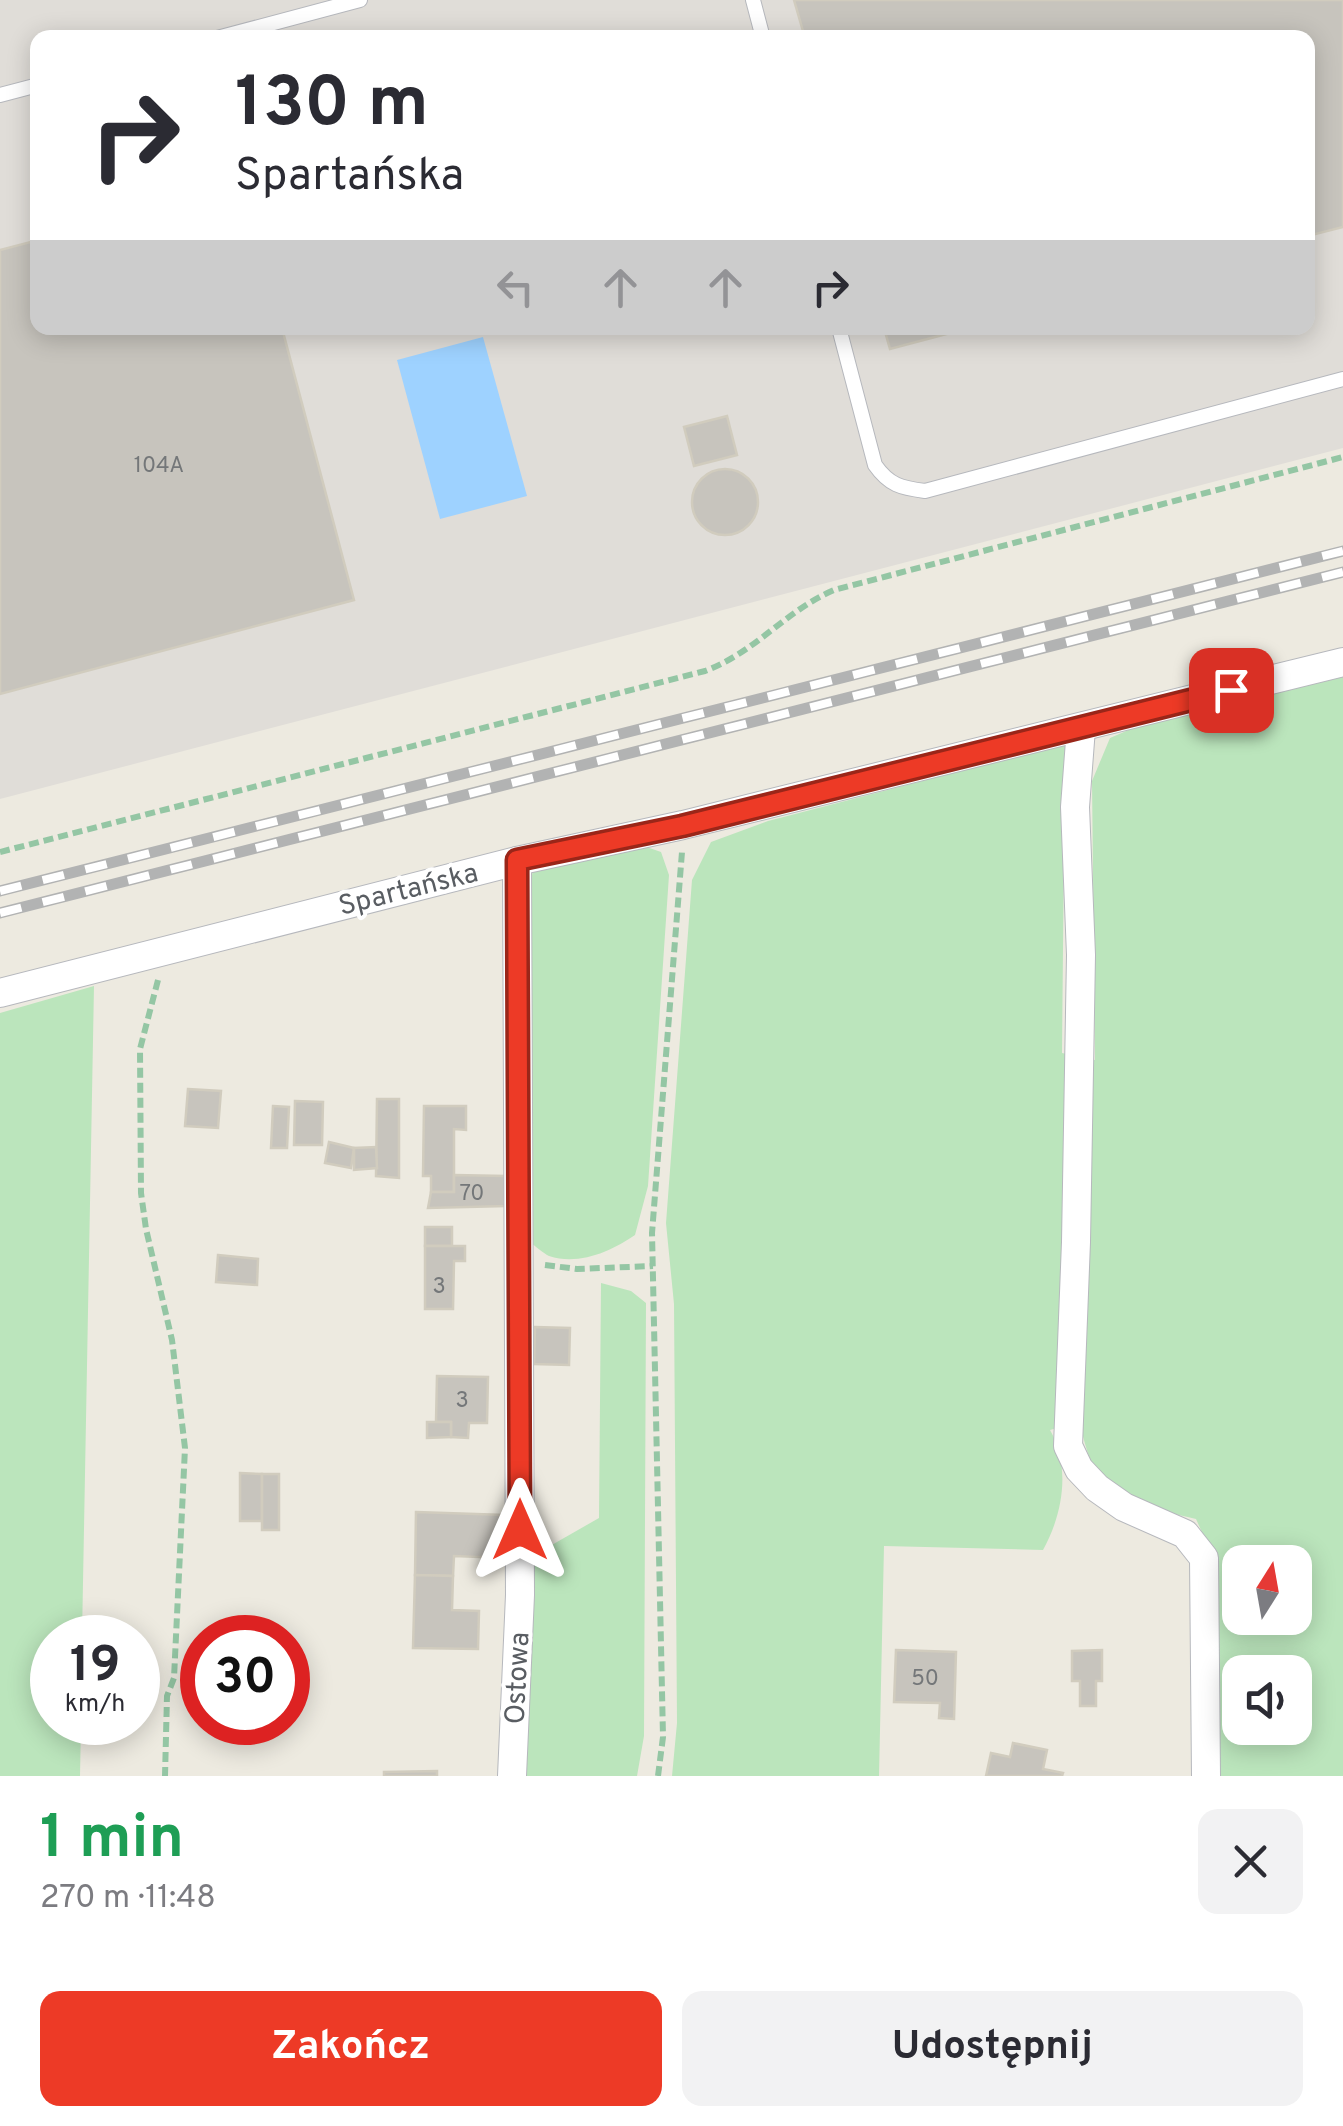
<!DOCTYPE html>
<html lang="pl">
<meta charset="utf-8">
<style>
body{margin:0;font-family:Overpass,sans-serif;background:#f2f2f3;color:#2b2b33;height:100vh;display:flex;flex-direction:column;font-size:38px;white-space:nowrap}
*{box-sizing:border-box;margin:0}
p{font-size:32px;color:#7c7c81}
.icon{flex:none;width:55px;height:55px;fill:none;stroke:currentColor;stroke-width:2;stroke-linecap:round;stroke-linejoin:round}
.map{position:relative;height:1776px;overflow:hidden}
.sheet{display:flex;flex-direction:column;background:#fff;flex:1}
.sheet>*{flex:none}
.top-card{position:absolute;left:30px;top:30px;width:1285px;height:305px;border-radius:20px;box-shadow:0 5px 25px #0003;background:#fff;color:#2b2b33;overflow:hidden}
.needle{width:65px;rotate:11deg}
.buttons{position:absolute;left:1222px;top:1545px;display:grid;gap:20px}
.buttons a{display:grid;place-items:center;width:90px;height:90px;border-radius:20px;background:#fff;box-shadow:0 5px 25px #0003;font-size:50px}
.speed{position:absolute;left:30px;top:1615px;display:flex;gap:20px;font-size:50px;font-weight:700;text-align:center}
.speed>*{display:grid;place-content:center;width:130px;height:130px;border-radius:50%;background:#fff;box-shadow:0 5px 25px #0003;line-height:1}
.speed small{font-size:25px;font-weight:400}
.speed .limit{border:15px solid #d22;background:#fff;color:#111}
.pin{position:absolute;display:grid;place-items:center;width:85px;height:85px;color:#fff;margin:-42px;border-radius:20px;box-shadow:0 5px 15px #0006}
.me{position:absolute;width:110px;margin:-55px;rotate:0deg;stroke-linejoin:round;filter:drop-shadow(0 0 8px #0008)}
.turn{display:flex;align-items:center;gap:35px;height:210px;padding:0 40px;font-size:45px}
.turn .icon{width:130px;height:130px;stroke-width:2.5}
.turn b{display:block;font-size:70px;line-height:85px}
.lanes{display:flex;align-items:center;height:95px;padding:0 40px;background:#0003;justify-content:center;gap:50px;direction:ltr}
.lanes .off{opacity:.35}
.round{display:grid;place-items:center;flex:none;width:105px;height:105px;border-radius:20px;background:#f2f2f3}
.headline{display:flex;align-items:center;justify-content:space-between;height:170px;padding:0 40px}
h1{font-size:60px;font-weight:700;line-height:75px;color:#1e9e55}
.cta{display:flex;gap:20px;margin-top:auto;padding:20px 40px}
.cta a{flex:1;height:115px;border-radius:20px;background:#ed3a26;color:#fff;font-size:40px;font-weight:700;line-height:115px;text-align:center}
.cta a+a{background:#f2f2f3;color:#2b2b33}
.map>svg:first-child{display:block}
</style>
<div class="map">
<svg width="1343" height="1776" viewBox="0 0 1343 1776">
<rect width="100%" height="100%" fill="#edeae0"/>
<!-- industrial -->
<path fill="#e0ddd8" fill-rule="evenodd" d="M 0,0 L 1343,0 L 1343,448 L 0,799 ZM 38,38 L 1308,38 L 1308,328 L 38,328 Z"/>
<!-- green -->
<g fill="#bbe5bc" fill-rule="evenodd">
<path d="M 1343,676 L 1343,1776 L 1218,1776 L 1210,1550 L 1196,1519 C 1170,1513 1128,1504 1107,1486 C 1090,1471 1085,1442 1079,1422 L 1050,1430 C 1071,1467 1063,1514 1043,1550 L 884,1546 L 879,1776 L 672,1776 L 677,1723 L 674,1304 L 666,1223 L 692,880 L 711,842 L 768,821 L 1065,744 L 1062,1053 L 1095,1060 L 1092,781 L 1110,738 L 1140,725 ZM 1240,1562 L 1295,1562 L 1295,1618 L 1240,1618 ZM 1240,1672 L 1295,1672 L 1295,1728 L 1240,1728 Z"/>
<path d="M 638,844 L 661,852 L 669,875 L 648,1186 L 635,1235 C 612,1251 579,1266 549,1256 C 543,1253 535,1246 529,1241 L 529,891 L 533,870 Z"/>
<path d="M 94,986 L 82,1637 L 52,1638 L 52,1722 L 81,1723 L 80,1776 L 0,1776 L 0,1013 Z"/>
<path d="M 601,1283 L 631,1291 L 646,1303 L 644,1736 L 637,1776 L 524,1776 L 529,1558 L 599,1518 Z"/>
</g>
<!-- water -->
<path fill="#9ed2ff" d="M 483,337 L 527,496 L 440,519 L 397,360 Z"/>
<!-- building -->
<g fill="#c7c4bd" stroke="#d1ccbe" stroke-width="2.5">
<path d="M 794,0 L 1343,0 L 1343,227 L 1308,236 L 1308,38 L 805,38 Z"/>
<path d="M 38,240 L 38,328 L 282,328 L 354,600 L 0,694 L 0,250 Z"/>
<path d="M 884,328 L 969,328 L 890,349 Z"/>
<path d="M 727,416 L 737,455 L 694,466 L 684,427 Z"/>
<circle cx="725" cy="502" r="33"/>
<path d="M 188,1089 L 221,1091 L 218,1128 L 185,1126 Z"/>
<path d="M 377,1099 L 399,1099 L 399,1178 L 376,1176 Z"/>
<path d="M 295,1101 L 323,1102 L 322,1145 L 294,1145 Z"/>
<path d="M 273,1106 L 289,1107 L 287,1148 L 271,1148 Z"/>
<path d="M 424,1106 L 466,1106 L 466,1130 L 454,1129 L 454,1192 L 431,1192 L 431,1176 L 423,1176 Z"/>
<path d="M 329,1142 L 354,1148 L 351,1168 L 325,1163 Z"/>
<path d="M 376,1147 L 377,1168 L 354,1170 L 354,1148 Z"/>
<path d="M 454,1175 L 506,1176 L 506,1206 L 428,1208 L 431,1192 L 454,1192 Z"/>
<rect x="425" y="1227" width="27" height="19"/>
<path d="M 425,1246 L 465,1246 L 465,1261 L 454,1261 L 453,1309 L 425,1309 Z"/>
<path d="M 218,1255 L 258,1259 L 257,1285 L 216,1282 Z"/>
<path d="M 535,1327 L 570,1328 L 569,1365 L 534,1364 Z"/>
<path d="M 437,1376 L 488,1377 L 487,1423 L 469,1423 L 468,1438 L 451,1437 L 451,1422 L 436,1422 Z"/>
<path d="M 427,1422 L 451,1422 L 451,1437 L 427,1438 Z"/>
<path d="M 240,1473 L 262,1474 L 262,1521 L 240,1521 Z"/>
<rect x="262" y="1474" width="17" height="56"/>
<path d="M 416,1512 L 505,1515 L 504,1558 L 454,1556 L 453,1576 L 415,1575 Z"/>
<path d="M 415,1575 L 453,1576 L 452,1610 L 479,1611 L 478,1649 L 413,1648 Z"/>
<path d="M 896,1650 L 956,1652 L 954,1719 L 939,1718 L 940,1703 L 894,1702 Z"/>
<path d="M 1102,1650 L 1102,1681 L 1096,1681 L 1096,1706 L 1080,1706 L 1080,1681 L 1072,1681 L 1072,1651 Z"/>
<path d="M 1013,1743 L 1047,1750 L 1043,1769 L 1063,1773 L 1062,1776 L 986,1776 L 991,1753 L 1010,1757 Z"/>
<path d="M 437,1771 L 437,1776 L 384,1776 L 384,1772 Z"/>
</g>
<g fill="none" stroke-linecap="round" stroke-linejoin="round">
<!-- lane casing -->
<g stroke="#b6b8bd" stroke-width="16">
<g id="lane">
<path d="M 753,0 L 763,38"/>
<path d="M 217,38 L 360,0"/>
<path d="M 0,95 L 38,85"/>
<path d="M 839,328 L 875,465 C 889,485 901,488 925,491 L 1343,379"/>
</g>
</g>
<!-- street casing -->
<g stroke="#b6b8bd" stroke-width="30">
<g id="street">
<path d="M 1081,728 L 1075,807 L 1081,955 L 1076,1242 L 1068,1446 L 1079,1469 L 1097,1488 L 1124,1507 L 1185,1534 L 1204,1558 L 1206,1776"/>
<path d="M 0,993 L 517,861 L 683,825 L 1343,662"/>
<path d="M 512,1776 L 520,1595 L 517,861"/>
</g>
</g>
<!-- path -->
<g stroke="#94c6a4" stroke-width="6" stroke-dasharray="10 5" stroke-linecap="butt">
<path d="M 0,852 L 705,671 C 756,652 785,611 834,590 L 1343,457"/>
<path d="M 158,980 L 140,1049 L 141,1193 L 146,1229 L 172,1340 L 185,1448 L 174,1678 L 167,1696 L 165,1776"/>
<path d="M 545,1265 L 577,1269 L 653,1266"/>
<path d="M 658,1776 L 663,1737 L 652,1233 L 682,852"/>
</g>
<!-- lane -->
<use href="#lane" stroke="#fff" stroke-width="14"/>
<!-- street -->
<use href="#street" stroke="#fff" stroke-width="28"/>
<!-- rail casing -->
<g stroke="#b2b3b3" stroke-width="11">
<g id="rail">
<path d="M 0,891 L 1343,551"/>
<path d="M 0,913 L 1343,572"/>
</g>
</g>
<!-- rail -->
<use href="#rail" stroke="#fff" stroke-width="8" stroke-dasharray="22" stroke-linecap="butt"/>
</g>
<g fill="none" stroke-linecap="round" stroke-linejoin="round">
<!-- route casing -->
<g stroke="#9a2619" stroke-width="25">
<path id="route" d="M 520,1530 L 517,860 L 682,826 L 1231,690"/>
</g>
<!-- route -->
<use href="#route" stroke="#ed3a26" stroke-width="18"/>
</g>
<g text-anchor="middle" stroke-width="8" stroke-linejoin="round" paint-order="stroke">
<!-- number labels -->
<g font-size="22" fill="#747779">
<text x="159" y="472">104A</text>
<text x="472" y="1200">70</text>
<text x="439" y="1293">3</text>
<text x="462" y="1407">3</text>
<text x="925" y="1685">50</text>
</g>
<!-- street labels -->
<g font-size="28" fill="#595d62" stroke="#fff">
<text transform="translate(408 888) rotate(-14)" y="10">Spartańska</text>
<text transform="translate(516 1678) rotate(-87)" y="10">Ostowa</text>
</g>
</g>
</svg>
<div class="buttons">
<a><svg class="needle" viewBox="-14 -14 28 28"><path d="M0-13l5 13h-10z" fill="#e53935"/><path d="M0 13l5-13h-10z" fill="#7c7c81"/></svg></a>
<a><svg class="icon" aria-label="sound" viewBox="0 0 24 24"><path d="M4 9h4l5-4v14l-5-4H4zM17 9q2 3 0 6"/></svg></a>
</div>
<div class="speed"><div>19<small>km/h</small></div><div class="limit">30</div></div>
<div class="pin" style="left:1231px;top:690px;background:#d93025"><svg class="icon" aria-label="arrive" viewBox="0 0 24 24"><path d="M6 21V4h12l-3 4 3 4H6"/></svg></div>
<svg class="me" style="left:520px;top:1530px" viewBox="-20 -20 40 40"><path d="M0-17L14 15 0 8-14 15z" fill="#ed3a26" stroke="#fff" stroke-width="4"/></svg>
<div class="top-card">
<div class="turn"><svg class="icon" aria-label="right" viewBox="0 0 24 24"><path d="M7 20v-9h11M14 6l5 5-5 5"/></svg><div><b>130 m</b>Spartańska</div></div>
<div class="lanes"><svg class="icon off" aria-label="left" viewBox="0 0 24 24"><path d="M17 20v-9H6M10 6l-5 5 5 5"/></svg><svg class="icon off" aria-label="ahead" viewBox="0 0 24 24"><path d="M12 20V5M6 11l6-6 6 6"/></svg><svg class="icon off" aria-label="ahead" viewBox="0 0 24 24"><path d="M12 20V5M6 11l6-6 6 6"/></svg><svg class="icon" aria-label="right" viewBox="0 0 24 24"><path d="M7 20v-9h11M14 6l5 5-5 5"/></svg></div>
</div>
</div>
<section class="sheet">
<div class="headline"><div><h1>1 min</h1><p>270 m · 11:48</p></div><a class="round"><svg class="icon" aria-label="close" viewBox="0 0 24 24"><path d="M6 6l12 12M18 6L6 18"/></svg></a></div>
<div class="cta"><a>Zakończ</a><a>Udostępnij</a></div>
</section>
